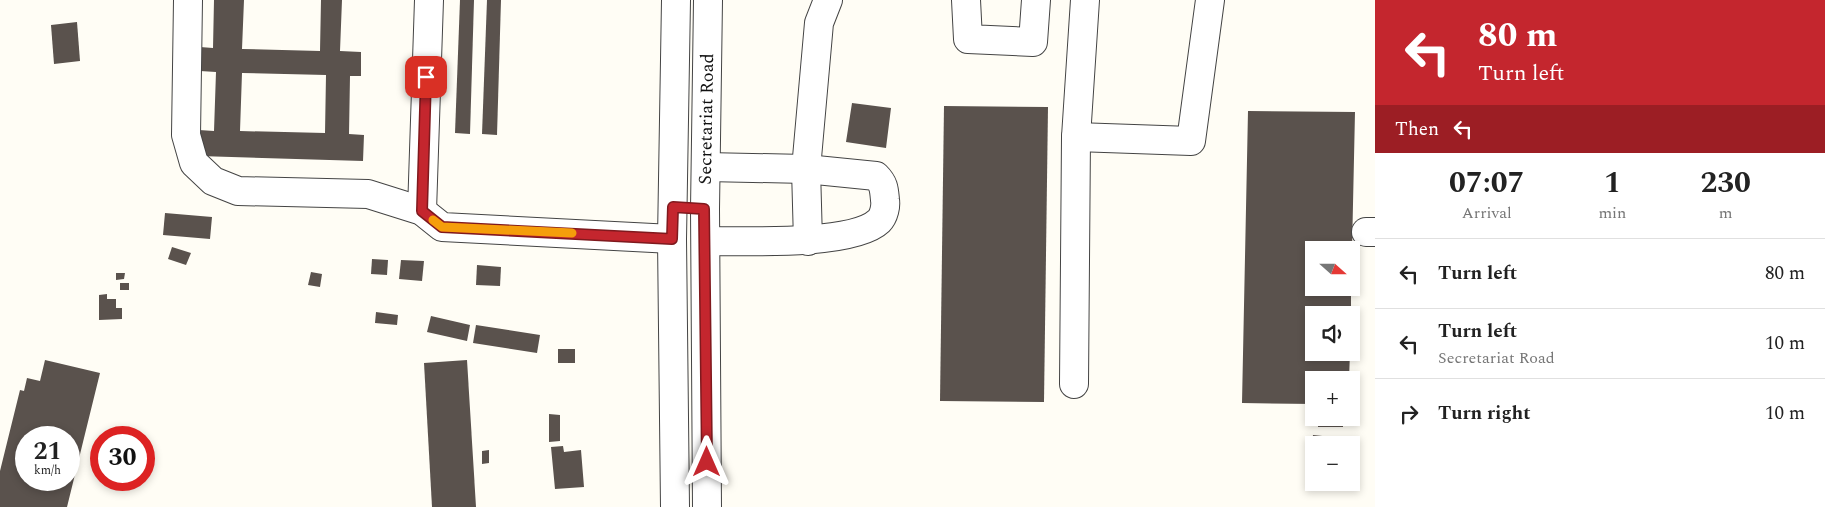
<!DOCTYPE html>
<meta charset="utf-8">
<style>
body{margin:0;font-family:Spectral,serif;background:#f6f6f6;color:#222;height:100vh;display:flex;flex-direction:column;font-size:19px;white-space:nowrap}
*{box-sizing:border-box;margin:0}
p{font-size:16px;color:#767676}
.icon{flex:none;width:28px;height:28px;fill:none;stroke:currentColor;stroke-width:2;stroke-linecap:round;stroke-linejoin:round}
.map{position:relative;flex:1;overflow:hidden}
.side{display:flex;flex-direction:column;background:#fff;width:450px}
.side>*{flex:none}
.hud{background:#c4262e;color:#fff;overflow:hidden}
.needle{width:32px;rotate:111deg}
.buttons{position:absolute;left:1305px;top:241px;display:grid;gap:10px}
.buttons a{display:grid;place-items:center;width:55px;height:55px;border-radius:0px;background:#fff;box-shadow:0 2px 8px #0003;font-size:25px}
.speed{position:absolute;left:15px;top:426px;display:flex;gap:10px;font-size:25px;font-weight:700;text-align:center}
.speed>*{display:grid;place-content:center;width:65px;height:65px;border-radius:50%;background:#fff;box-shadow:0 2px 8px #0003;line-height:1}
.speed small{font-size:12px;font-weight:400}
.speed .limit{border:8px solid #d22;background:#fff;color:#111}
.pin{position:absolute;display:grid;place-items:center;width:42px;height:42px;color:#fff;margin:-21px;border-radius:10px;box-shadow:0 2px 8px #0006}
.me{position:absolute;width:55px;margin:-28px;rotate:0deg;stroke-linejoin:round;filter:drop-shadow(0 0 4px #0008)}
.turn{display:flex;align-items:center;gap:18px;height:105px;padding:0 20px;font-size:22px}
.turn .icon{width:65px;height:65px;stroke-width:2.5}
.turn b{display:block;font-size:35px;line-height:42px}
.then{display:flex;align-items:center;height:48px;padding:0 20px;background:#0003;gap:10px;font-size:19px}
.eta{display:flex;justify-content:space-evenly;align-items:center;height:85px;text-align:center}
.eta b{font-size:30px;font-weight:700;line-height:35px}
ul{padding:0;list-style:none}
li{display:flex;align-items:center;gap:15px;height:70px;padding:0 20px;border-top:1px solid #e0e0e0}
li div{flex:1}
li b{display:block;font-size:19px}
li em{font-style:normal}
main{display:flex;flex:1;min-height:0}
.map>svg:first-child{display:block}
</style>
<main>
<div class="map">
<svg width="1375" height="507" viewBox="0 0 1375 507">
<rect width="100%" height="100%" fill="#fffdf5"/>
<!-- building -->
<g fill="#5a524d" fill-rule="evenodd">
<path d="M 214,0 L 244,0 L 242,49 L 320,51 L 321,0 L 342,0 L 340,51 L 361,52 L 361,76 L 350,76 L 349,134 L 364,135 L 363,161 L 199,156 L 199,130 L 214,131 L 216,72 L 200,71 L 200,47 L 213,48 ZM 242,73 L 326,75 L 325,133 L 240,131 Z"/>
<path d="M 460,0 L 474,0 L 470,134 L 455,133 Z"/>
<path d="M 487,0 L 501,0 L 497,135 L 482,134 Z"/>
<path d="M 77,22 L 80,61 L 54,64 L 51,25 Z"/>
<path d="M 852,103 L 891,108 L 886,148 L 846,142 Z"/>
<path d="M 944,106 L 1048,107 L 1044,402 L 940,401 Z"/>
<path d="M 1248,111 L 1355,112 L 1352,250 L 1314,250 L 1314,288 L 1351,288 L 1351,315 L 1314,315 L 1314,352 L 1350,352 L 1349,380 L 1314,380 L 1314,404 L 1242,403 Z"/>
<path d="M 165,213 L 212,217 L 210,239 L 163,235 Z"/>
<path d="M 172,247 L 191,253 L 186,265 L 168,259 Z"/>
<path d="M 372,259 L 388,260 L 387,275 L 371,274 Z"/>
<path d="M 401,260 L 424,261 L 422,281 L 399,279 Z"/>
<path d="M 477,265 L 501,267 L 500,286 L 476,285 Z"/>
<path d="M 311,272 L 322,274 L 320,287 L 308,285 Z"/>
<path d="M 116,273 L 125,273 L 124,279 L 116,280 Z"/>
<rect x="120" y="283" width="9" height="7"/>
<path d="M 107,294 L 107,299 L 116,299 L 116,308 L 122,308 L 122,319 L 99,320 L 99,295 Z"/>
<path d="M 376,312 L 398,315 L 397,325 L 375,323 Z"/>
<path d="M 431,316 L 470,325 L 467,341 L 427,332 Z"/>
<path d="M 476,325 L 540,335 L 537,353 L 473,343 Z"/>
<rect x="558" y="349" width="17" height="14"/>
<path d="M 45,360 L 100,373 L 67,507 L 0,507 L 0,471 L 20,390 L 24,391 L 27,378 L 40,381 ZM 26,438 L 69,438 L 69,480 L 26,480 Z"/>
<path d="M 467,360 L 476,507 L 432,507 L 424,363 Z"/>
<path d="M 549,414 L 560,415 L 560,441 L 549,442 Z"/>
<rect x="1318" y="418" width="25" height="9"/>
<path d="M 1313,435 L 1341,438 L 1341,445 L 1312,445 Z"/>
<path d="M 1312,445 L 1314,445 L 1314,468 L 1310,467 Z"/>
<path d="M 563,446 L 564,452 L 581,450 L 584,487 L 555,489 L 551,447 Z"/>
<path d="M 489,450 L 489,463 L 482,464 L 482,451 Z"/>
</g>
<g fill="none" stroke-linecap="round" stroke-linejoin="round">
<!-- minor casing -->
<g stroke="#444" stroke-width="30">
<g id="minor">
<path d="M 188,0 L 186,135 L 194,163 L 213,181 L 238,191 L 368,194 L 422,211 L 442,227 L 672,239"/>
<path d="M 966,0 L 968,39 L 1033,42 L 1036,0"/>
<path d="M 1076,137 L 1191,141 L 1210,0"/>
<path d="M 422,211 L 429,0"/>
<path d="M 1366,232 L 1375,232"/>
<path d="M 706,241 C 742,241 853,246 879,221 C 884,216 886,206 885,200 C 884,189 884,184 876,176 L 806,169 L 706,167"/>
<path d="M 808,241 L 806,169 L 819,23 L 828,0"/>
<path d="M 1074,384 L 1076,137 L 1085,0"/>
<path d="M 675,507 L 672,239 L 676,0"/>
<path d="M 707,507 L 705,209 L 708,0"/>
</g>
</g>
<!-- minor -->
<use href="#minor" stroke="#fff" stroke-width="28"/>
</g>
<g fill="none" stroke-linecap="round" stroke-linejoin="round">
<!-- route casing -->
<g stroke="#7f191e" stroke-width="12">
<path id="route" d="M 426,77 L 422,211 L 442,227 L 672,239 L 673,207 L 704,209 L 707,462"/>
</g>
<!-- route -->
<use href="#route" stroke="#c4262e" stroke-width="9"/>
<!-- slow -->
<path stroke="#f59e0b" stroke-width="9" d="M 433,220 L 442,227 L 572,233"/>
</g>
<g text-anchor="middle" stroke-width="5" stroke-linejoin="round" paint-order="stroke">
<!-- street labels -->
<g font-size="18" fill="#111" stroke="#fff">
<text transform="translate(706 119) rotate(-89)" y="6">Secretariat Road</text>
</g>
</g>
</svg>
<div class="buttons">
<a><svg class="needle" viewBox="-14 -14 28 28"><path d="M0-13l5 13h-10z" fill="#e53935"/><path d="M0 13l5-13h-10z" fill="#767676"/></svg></a>
<a><svg class="icon" aria-label="sound" viewBox="0 0 24 24"><path d="M4 9h4l5-4v14l-5-4H4zM17 9q2 3 0 6"/></svg></a>
<a>+</a>
<a>−</a>
</div>
<div class="speed"><div>21<small>km/h</small></div><div class="limit">30</div></div>
<div class="pin" style="left:426px;top:77px;background:#d93025"><svg class="icon" aria-label="arrive" viewBox="0 0 24 24"><path d="M6 21V4h12l-3 4 3 4H6"/></svg></div>
<svg class="me" style="left:707px;top:462px" viewBox="-20 -20 40 40"><path d="M0-17L14 15 0 8-14 15z" fill="#c4262e" stroke="#fff" stroke-width="4"/></svg>
</div>
<section class="side">
<div class="hud">
<div class="turn"><svg class="icon" aria-label="left" viewBox="0 0 24 24"><path d="M17 20v-9H6M10 6l-5 5 5 5"/></svg><div><b>80 m</b>Turn left</div></div>
<div class="then">Then<svg class="icon" aria-label="left" viewBox="0 0 24 24"><path d="M17 20v-9H6M10 6l-5 5 5 5"/></svg></div>
</div>
<div class="eta">
<div><b>07:07</b><p>Arrival</p></div>
<div><b>1</b><p>min</p></div>
<div><b>230</b><p>m</p></div>
</div>
<ul>
<li><svg class="icon" aria-label="left" viewBox="0 0 24 24"><path d="M17 20v-9H6M10 6l-5 5 5 5"/></svg><div><b>Turn left</b></div><em>80 m</em></li>
<li><svg class="icon" aria-label="left" viewBox="0 0 24 24"><path d="M17 20v-9H6M10 6l-5 5 5 5"/></svg><div><b>Turn left</b><p>Secretariat Road</p></div><em>10 m</em></li>
<li><svg class="icon" aria-label="right" viewBox="0 0 24 24"><path d="M7 20v-9h11M14 6l5 5-5 5"/></svg><div><b>Turn right</b></div><em>10 m</em></li>
</ul>
</section>
</main>
